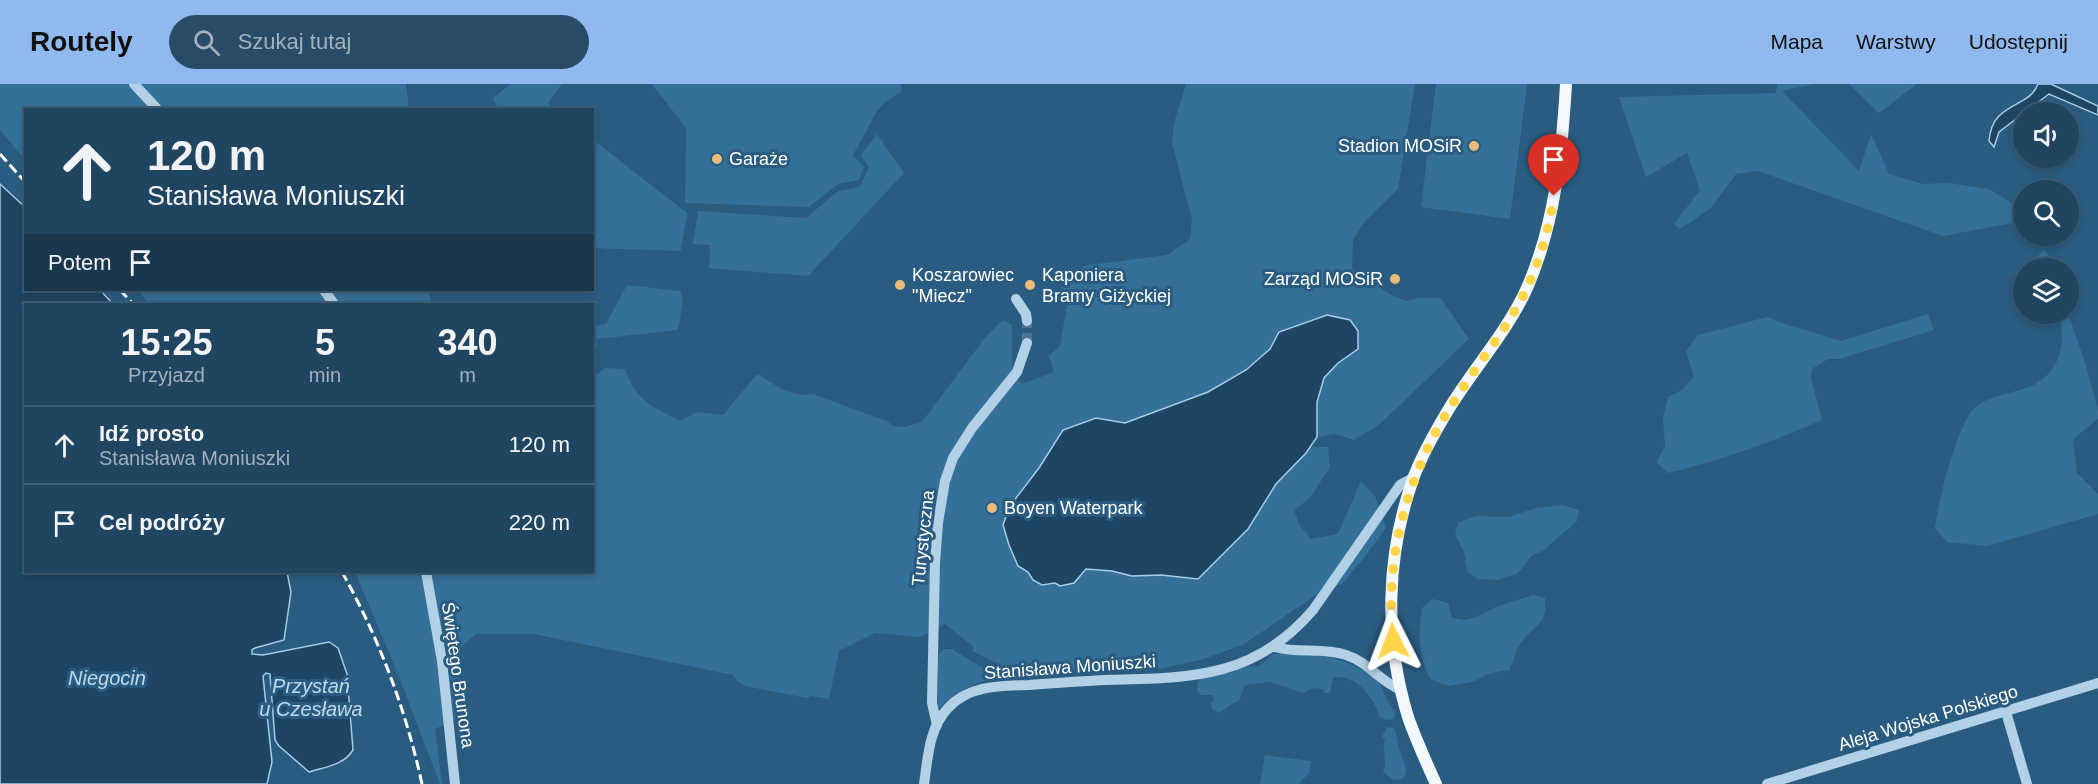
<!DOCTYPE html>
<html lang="pl">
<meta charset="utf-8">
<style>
body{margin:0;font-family:Arial,sans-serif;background:#284c67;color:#f1f3f6;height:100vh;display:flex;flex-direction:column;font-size:22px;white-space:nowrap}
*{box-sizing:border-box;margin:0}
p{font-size:20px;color:#a2b1bd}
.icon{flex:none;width:33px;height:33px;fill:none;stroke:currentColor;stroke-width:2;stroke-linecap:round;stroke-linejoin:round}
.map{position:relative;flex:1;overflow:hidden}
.sheet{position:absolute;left:24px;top:219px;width:570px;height:270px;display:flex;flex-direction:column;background:#204561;border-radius:0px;box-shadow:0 3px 9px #0003,0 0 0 2px #3d5d76}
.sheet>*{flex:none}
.hud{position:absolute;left:24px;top:24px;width:570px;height:183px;border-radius:0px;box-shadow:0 3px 9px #0003,0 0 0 2px #3d5d76;background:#204561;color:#f1f3f6;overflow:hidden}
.fabs{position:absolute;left:2013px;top:18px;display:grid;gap:12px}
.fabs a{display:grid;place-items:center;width:66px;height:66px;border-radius:50%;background:#204561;box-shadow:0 3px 9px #0003,0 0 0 2px #3d5d76;font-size:30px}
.pin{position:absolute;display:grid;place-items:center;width:51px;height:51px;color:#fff;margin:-62px -26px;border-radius:50% 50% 50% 0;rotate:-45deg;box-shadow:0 0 6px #0007}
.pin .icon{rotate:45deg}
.me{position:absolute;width:66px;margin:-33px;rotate:357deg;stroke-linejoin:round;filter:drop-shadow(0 0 4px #0008)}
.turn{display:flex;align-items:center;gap:21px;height:126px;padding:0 24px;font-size:27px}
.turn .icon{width:78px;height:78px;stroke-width:2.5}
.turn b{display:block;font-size:42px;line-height:51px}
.then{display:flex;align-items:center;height:57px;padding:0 24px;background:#0003;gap:12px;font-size:22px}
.eta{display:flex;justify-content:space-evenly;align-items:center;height:102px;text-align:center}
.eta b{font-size:36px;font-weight:700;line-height:42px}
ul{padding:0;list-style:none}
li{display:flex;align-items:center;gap:18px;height:78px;padding:0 24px;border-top:2px solid #3d5d76}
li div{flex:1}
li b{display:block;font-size:22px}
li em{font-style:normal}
header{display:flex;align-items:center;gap:36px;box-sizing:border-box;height:84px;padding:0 30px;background:#90b9f0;color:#111}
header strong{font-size:28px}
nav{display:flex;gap:33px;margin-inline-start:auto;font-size:21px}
.search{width:420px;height:54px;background:#284c67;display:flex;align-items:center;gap:15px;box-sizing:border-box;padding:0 21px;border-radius:33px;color:#a2b1bd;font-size:22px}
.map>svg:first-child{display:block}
</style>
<header>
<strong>Routely</strong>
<div class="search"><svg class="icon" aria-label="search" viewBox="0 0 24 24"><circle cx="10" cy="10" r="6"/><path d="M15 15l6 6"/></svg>Szukaj tutaj</div>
<nav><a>Mapa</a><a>Warstwy</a><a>Udostępnij</a></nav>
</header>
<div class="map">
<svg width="2098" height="700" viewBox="0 0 2098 700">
<rect width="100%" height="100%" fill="#2a5c81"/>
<!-- green -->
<g fill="#357098">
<path d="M 0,0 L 406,0 L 409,25 L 26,26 L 25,76 L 0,46 Z"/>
<path d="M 511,0 L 562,0 L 548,19 L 556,25 L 498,25 L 493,14 Z"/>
<path d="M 652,0 L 901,0 L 901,8 L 885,18 L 877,27 L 853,71 L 864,83 L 859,96 L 838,100 L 809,123 L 685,119 L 686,44 Z"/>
<path d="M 1186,0 L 1415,0 L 1398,105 L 1364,138 L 1353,156 L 1352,185 L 1390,210 L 1406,217 L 1419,214 L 1440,214 L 1469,255 L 1380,340 L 1354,356 L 1335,350 L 1317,353 C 1317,303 1316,294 1358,264 L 1358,247 L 1350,236 L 1326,231 L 1279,248 L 1270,265 L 1246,286 L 1208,308 L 1125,339 L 1096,334 L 1063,346 L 1039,384 L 1018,482 L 1028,488 L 1033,496 L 1086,485 L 1112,487 L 1132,492 L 1161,491 L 1248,445 L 1276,400 L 1310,363 L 1328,363 L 1330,383 L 1310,414 L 1294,426 L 1300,442 L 1311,455 L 1338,450 L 1361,397 L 1375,412 L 1386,444 L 1367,470 L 1342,500 L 1319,509 L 1244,560 L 1204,575 L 1151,587 L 1033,587 L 1010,580 L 1007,584 L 972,567 L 974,563 L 945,540 L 921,553 L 875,549 L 839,567 L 829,615 L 811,612 L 807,614 L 745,602 L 738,598 L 733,591 L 534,550 L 476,550 L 456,567 L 462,611 L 467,631 L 435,645 L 442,700 L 440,700 L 398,590 L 355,488 L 592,488 L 593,293 L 605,284 L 625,285 C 636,317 652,322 680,337 L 697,328 L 723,331 L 757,290 C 774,300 793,315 813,310 L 886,337 L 894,342 L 904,343 L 922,338 L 984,255 L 1003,236 L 1012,241 L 1012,288 L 1022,300 L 1054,288 L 1049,272 L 1060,262 L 1067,221 L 1055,215 L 1070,188 L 1089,181 L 1167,171 L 1190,155 L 1192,136 L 1172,59 L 1174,39 Z"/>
<path d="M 1436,0 L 1527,0 L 1510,135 L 1421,123 Z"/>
<path d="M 1777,0 L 1813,0 L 1782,7 L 1859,87 L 1871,50 L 1889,90 L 1923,100 L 1948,99 L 1989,105 L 2023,126 L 2023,137 L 1943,152 L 1758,87 L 1736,90 L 1711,124 L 1680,145 L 1674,140 L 1700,106 L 1687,69 L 1646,93 L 1619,13 L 1776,9 Z"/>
<path d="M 1849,0 L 1917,0 L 1879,29 Z"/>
<path d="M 877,50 L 904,89 L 808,192 L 709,184 L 710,161 L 693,160 L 698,127 L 806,134 L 838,107 L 860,103 L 869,83 L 861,71 Z"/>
<path d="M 592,55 L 687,129 L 681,167 L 593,164 Z"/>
<path d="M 2044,166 L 2052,177 L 2052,184 L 2029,184 L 2031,179 Z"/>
<path d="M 627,201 L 680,207 L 683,213 L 679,243 L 677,246 L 597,255 L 597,265 L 593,266 L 593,243 L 606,240 Z"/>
<path d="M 137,206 L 429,206 L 431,220 L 150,220 Z"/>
<path d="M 1928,230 L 1934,246 L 1839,275 L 1828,275 L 1812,285 L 1811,295 L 1822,336 C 1772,358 1721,376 1668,389 L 1657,378 L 1665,361 L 1663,334 L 1668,313 L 1682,306 L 1694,293 L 1686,267 L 1698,251 L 1767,233 L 1782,239 L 1841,257 Z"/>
<path d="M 2058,230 L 2068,230 L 2084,275 L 2098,326 L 2098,335 L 2073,355 L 2077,389 L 2098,410 L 2098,430 L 1987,462 L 1947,458 L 1935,444 C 1938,417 1956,347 1972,327 C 1984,312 2010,310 2026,304 C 2059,293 2068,260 2058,230 Z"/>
<path d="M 1563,421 L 1579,426 L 1577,437 L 1543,467 L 1531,472 L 1518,489 L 1498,496 L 1477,495 L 1467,487 L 1464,468 L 1455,450 L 1458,439 L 1476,432 L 1509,433 L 1536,424 Z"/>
<path d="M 1533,511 L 1545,514 C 1548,541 1535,539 1521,559 C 1515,567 1514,578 1509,586 L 1491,589 L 1472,598 L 1448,602 L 1430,595 C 1418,569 1418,552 1422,524 L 1433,515 L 1448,519 L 1452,533 C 1468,541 1482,529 1497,523 C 1508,518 1521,515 1533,511 Z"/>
<path d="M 945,565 L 952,565 L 999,594 C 978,597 953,608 940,624 L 938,623 L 938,575 L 939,569 Z"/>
<path d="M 1273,570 C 1303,570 1330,569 1356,583 C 1362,586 1368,587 1373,592 C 1384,602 1386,619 1395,627 L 1394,635 L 1385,636 L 1379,632 C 1375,614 1353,588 1333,594 L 1330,609 L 1325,609 L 1323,606 C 1315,603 1311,604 1304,609 L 1271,598 L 1245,601 L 1239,617 C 1230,619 1226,626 1218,629 L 1212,625 L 1211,619 L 1214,615 L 1212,611 L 1201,611 L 1197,607 L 1198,597 L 1203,594 L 1234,588 L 1241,583 L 1259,582 Z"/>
<path d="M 1387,643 L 1394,644 C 1397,651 1397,657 1399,664 C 1402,676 1416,695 1393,696 L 1383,688 C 1388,676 1381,666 1385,655 L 1382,653 Z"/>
<path d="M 1265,671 L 1311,677 L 1309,689 L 1298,700 L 1260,700 Z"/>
</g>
<!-- water -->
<g fill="#1e4563" stroke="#a7cde6" stroke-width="1.5">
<path d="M 2038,0 L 2051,0 L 2098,22 L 2098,31 L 2049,10 L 1999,48 L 1994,63 L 1989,57 C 1992,17 2029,25 2038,0 Z"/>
<path d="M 0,100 L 25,123 L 26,206 L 100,206 L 113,220 L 26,220 L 26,488 L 287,488 L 291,508 L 284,556 L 255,564 L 252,566 L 252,570 L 263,571 L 329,558 L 338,564 L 347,590 L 353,666 C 344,681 325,683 309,688 L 279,662 L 275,656 L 270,590 L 266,589 L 263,592 L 272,678 L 267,700 L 0,700 Z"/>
<path d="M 1327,231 L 1350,236 L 1358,247 L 1358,265 L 1338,279 L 1324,294 L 1317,318 L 1317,353 L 1306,369 L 1276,400 L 1248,445 L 1198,495 L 1161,491 L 1132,492 L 1112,487 L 1086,485 L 1074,499 L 1060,502 L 1055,499 L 1042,501 L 1033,496 L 1028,488 L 1018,482 L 1009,461 L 1003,441 L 1010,422 L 1039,384 L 1063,346 L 1096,334 L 1125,339 L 1208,308 L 1246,286 L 1270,265 L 1279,248 Z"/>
</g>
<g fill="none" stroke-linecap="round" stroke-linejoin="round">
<!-- minor-tunnel -->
<path stroke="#4a7494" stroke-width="10" stroke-dasharray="10 5" stroke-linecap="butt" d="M 1027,259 L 1027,237"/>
<!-- minor -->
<g stroke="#b2d1e6" stroke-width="10">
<path d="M 134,0 L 158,26"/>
<path d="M 324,206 L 334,220"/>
<path d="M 1016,215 L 1026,230 L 1027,237"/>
<path d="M 426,488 L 442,577 L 455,700"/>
<path d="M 1275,563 C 1298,570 1322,563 1346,571 C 1368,578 1381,598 1401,606"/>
<path d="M 2006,628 L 2027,700"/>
<path d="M 937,641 L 932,619 L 935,479 L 938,439 L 945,397 L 953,374 L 972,344 L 1017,288 L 1027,259"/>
<path d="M 924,700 C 928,673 929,644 948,624 C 969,601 1001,602 1029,601 C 1055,599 1081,597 1106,596 C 1190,594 1254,595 1313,526 L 1400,401 L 1413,394"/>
<path d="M 1767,700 L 2098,599"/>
</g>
<!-- major -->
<path stroke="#f3f8fd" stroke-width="12" d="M 1436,700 C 1426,678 1416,656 1408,633 C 1384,555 1386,472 1413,395 C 1422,370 1436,346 1450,323 C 1474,284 1509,245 1527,204 C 1555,140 1562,69 1566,0"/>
<!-- rail -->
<g stroke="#fff" stroke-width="3" stroke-dasharray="10 4.5" stroke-linecap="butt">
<path d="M 0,70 L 26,99"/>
<path d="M 120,206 L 133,220"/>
<path d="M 342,488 C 379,554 406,626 422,700"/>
</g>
</g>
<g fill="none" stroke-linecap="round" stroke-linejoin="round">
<!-- route -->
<path stroke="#ffd54a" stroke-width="10" stroke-dasharray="0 18" d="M 1393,557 C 1384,473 1408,389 1453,319 C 1476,282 1506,247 1525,208 C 1540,178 1549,145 1554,112"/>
</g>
<!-- markers -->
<g fill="#ecbb7a" stroke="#2a5c81" stroke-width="2">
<circle cx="1474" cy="62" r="6"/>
<circle cx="717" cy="75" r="6"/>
<circle cx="1395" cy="195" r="6"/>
<circle cx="900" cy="201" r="6"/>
<circle cx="1030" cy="201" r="6"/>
<circle cx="992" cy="424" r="6"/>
</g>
<g text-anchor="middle" stroke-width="6" stroke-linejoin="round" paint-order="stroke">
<!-- poi labels -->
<g font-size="18" fill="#fff" stroke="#2a5c81" text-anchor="start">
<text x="1462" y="68" text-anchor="end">Stadion MOSiR</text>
<text x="729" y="81">Garaże</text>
<text x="912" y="197">Koszarowiec<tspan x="912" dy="21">"Miecz"</tspan></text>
<text x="1042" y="197">Kaponiera<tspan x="1042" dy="21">Bramy Giżyckiej</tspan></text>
<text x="1383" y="201" text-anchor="end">Zarząd MOSiR</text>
<text x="1004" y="430">Boyen Waterpark</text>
</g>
<!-- street labels -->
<g font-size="18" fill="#fff" stroke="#2a5c81">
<text transform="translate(923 454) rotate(-84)" y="6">Turystyczna</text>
<text transform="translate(1070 583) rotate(-4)" y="6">Stanisława Moniuszki</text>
<text transform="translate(458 591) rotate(82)" y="6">Świętego Brunona</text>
<text transform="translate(1928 634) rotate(-17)" y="6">Aleja Wojska Polskiego</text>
</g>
<!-- water labels -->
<g font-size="20" font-style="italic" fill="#bedaed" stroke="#2a5c81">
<text x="107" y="601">Niegocin</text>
<text x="311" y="609">Przystań<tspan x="311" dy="23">u Czesława</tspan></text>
</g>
</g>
</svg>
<div class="fabs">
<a><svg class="icon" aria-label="sound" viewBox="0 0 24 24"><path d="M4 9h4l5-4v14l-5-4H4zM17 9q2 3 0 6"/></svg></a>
<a><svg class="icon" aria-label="search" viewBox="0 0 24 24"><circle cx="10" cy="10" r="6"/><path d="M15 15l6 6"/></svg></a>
<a><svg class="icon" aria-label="layers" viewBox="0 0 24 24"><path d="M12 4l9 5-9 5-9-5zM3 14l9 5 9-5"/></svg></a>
</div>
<div class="pin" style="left:1554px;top:112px;background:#d93025"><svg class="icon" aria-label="arrive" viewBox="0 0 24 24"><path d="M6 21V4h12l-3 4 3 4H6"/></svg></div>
<svg class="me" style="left:1393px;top:557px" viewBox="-20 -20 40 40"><path d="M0-17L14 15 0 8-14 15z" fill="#ffd54a" stroke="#fff" stroke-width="4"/></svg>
<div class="hud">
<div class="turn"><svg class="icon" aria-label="ahead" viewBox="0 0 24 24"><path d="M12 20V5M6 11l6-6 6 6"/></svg><div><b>120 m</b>Stanisława Moniuszki</div></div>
<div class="then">Potem<svg class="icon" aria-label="arrive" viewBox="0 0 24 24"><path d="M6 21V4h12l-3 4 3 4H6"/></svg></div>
</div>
<section class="sheet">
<div class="eta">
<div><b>15:25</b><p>Przyjazd</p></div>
<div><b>5</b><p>min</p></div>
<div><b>340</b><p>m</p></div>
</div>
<ul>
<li><svg class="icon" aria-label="ahead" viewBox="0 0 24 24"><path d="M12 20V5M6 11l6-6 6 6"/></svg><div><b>Idź prosto</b><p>Stanisława Moniuszki</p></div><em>120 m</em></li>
<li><svg class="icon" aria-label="arrive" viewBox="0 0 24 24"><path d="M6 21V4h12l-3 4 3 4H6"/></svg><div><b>Cel podróży</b></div><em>220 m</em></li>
</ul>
</section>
</div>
